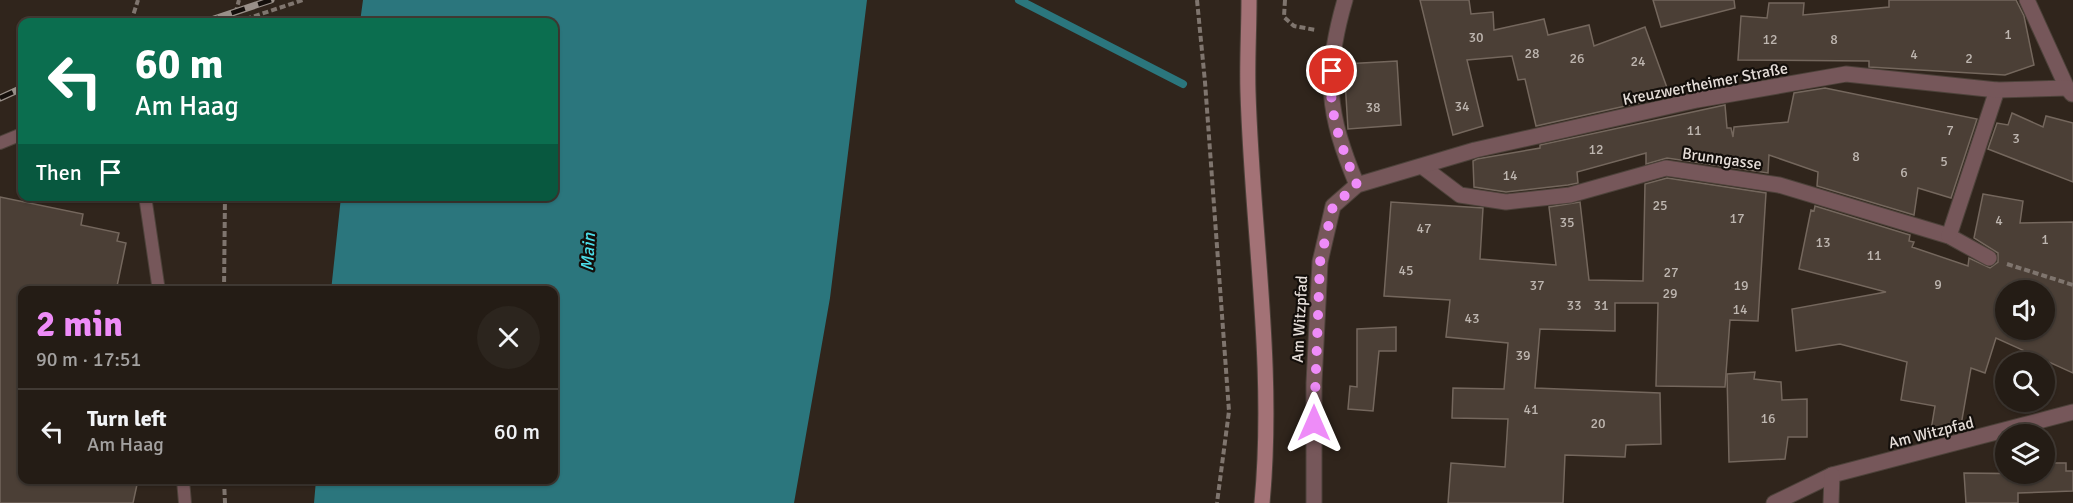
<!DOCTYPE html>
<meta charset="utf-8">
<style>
body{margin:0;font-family:Signika,sans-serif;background:#2c251e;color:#f1f3f6;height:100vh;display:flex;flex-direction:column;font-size:22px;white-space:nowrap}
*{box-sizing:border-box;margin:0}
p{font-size:20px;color:#a3a1a0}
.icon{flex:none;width:33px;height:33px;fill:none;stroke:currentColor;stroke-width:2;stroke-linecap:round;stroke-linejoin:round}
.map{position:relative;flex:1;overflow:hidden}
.drawer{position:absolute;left:18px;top:286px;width:540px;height:198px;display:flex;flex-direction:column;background:#241c15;border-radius:12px;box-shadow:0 2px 4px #0004,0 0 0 2px #413a34}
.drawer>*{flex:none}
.banner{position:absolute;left:18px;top:18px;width:540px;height:183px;border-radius:12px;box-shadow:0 2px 4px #0004,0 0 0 2px #413a34;background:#0b6e4f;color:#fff;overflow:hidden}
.buttons{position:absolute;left:1995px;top:280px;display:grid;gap:12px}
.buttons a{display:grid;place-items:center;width:60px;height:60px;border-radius:50%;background:#241c15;box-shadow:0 2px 4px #0004,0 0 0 2px #413a34;font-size:30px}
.pin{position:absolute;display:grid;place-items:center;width:51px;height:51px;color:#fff;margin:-26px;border:3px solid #fff;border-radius:50%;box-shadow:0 2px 6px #0007}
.me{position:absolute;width:66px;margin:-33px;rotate:0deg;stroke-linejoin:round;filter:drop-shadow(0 0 4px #0008)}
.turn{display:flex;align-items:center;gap:21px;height:126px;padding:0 18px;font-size:27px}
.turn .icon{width:78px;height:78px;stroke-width:2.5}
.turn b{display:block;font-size:42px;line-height:51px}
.then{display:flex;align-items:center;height:57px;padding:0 18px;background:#0003;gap:12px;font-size:22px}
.round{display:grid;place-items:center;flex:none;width:63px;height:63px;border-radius:32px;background:#2c251e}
.overview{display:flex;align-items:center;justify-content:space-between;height:102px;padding:0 18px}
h1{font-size:36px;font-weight:700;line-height:45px;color:#ee8cf8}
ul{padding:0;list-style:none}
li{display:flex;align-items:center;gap:18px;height:84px;padding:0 18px;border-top:2px solid #413a34}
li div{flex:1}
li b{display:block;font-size:22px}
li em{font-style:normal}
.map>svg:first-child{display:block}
</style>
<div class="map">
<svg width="2073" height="503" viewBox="0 0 2073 503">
<rect width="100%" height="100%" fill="#30251c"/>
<!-- water -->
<path fill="#2b767d" d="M 363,0 L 867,0 L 830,298 L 794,503 L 314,503 L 316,480 L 554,480 L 554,291 L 331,291 L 341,197 L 554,196 L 554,22 L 360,22 Z"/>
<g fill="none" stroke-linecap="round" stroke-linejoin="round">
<!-- stream -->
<path stroke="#2b767d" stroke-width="8" d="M 1019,0 L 1183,84"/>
</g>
<!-- building -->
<g fill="#4b3f36" stroke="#74675d" stroke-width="1.5" fill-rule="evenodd">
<path d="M 1420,0 L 1469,0 L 1471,14 L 1493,12 L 1494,30 L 1544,19 L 1548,35 L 1589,25 L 1594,46 L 1645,27 L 1670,96 L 1536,126 L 1525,79 L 1518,80 L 1512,56 L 1467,60 L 1483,126 L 1453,135 Z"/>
<path d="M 1653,0 L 1734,0 L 1735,8 L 1661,27 Z"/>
<path d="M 1889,0 L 2016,0 L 2024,16 L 2034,65 L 2005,75 L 1869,67 L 1869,61 L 1738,60 L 1741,16 L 1767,18 L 1769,3 L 1804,3 L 1803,15 L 1889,7 Z"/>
<path d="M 1397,61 L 1401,125 L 1348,129 L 1344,64 Z"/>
<path d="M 1825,88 L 1977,119 L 1951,198 L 1918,188 L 1914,215 L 1817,186 L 1818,172 L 1769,155 L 1768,173 L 1667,158 L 1646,164 L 1646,153 L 1577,172 L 1578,183 L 1568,185 L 1506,192 L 1474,187 L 1473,161 L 1477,159 L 1540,148 L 1540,145 L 1725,105 L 1727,128 L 1731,128 L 1733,137 L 1734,127 L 1788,122 L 1794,93 Z"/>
<path d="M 2012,113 L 2043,127 L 2046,116 L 2073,123 L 2073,182 L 1988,149 L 1997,123 L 2008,125 Z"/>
<path d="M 1667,178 L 1766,193 L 1758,321 L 1730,320 L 1725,387 L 1656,386 L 1658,303 L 1615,303 L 1615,331 L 1540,329 L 1535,388 L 1660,393 L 1661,444 L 1626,445 L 1625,457 L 1565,455 L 1563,503 L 1448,503 L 1451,463 L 1505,467 L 1508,419 L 1452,418 L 1453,388 L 1504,389 L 1508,343 L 1446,337 L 1450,300 L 1384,296 L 1391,202 L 1483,208 L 1480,259 L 1556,265 L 1549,207 L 1580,202 L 1589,280 L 1643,281 L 1645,184 Z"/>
<path d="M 1983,194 L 2023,201 L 2020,223 L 2073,222 L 2073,373 L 1996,338 L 1985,373 L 1971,368 L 1960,431 L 1953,433 L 1931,430 L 1935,406 L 1901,400 L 1907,362 L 1840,344 L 1796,351 L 1792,309 L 1886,292 L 1799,269 L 1811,210 L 1814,211 L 1815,206 L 1910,235 L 1909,241 L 1914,242 L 1912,247 L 1968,266 L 1969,258 L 1990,268 L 1998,262 L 1998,253 L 1974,238 ZM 2006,291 L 2044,291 L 2044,330 L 2006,330 Z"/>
<path d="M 0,197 L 83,214 L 81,225 L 119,233 L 117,241 L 126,243 L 116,291 L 22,291 L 22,480 L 138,480 L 133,503 L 0,503 Z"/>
<path d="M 1396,327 L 1396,351 L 1379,351 L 1373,411 L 1348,409 L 1350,386 L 1357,387 L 1357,329 Z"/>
<path d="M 1755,372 L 1754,379 L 1781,382 L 1782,400 L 1807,399 L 1807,437 L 1788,437 L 1785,459 L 1729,462 L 1727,374 Z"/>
<path d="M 2044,463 L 2066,463 L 2066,471 L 2073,471 L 2073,491 L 2018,493 L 2018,503 L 1966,503 L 1964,473 L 2044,474 Z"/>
</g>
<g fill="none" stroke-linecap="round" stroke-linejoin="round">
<!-- lane casing -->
<g stroke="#4d423a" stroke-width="14">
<g id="lane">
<path d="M 0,143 L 22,134"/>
<path d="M 145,196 L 159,291"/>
<path d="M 183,480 L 185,503"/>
</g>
</g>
<!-- street casing -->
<g stroke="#4d423a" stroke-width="17">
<g id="street">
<path d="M 1345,0 C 1323,76 1327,113 1357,185"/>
<path d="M 2027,0 L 2067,88 L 2072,94"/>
<path d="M 1423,167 L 1460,195 L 1506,202 L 1570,195 L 1666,168 L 1779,185 L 1949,236 L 1989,258"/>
<path d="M 1949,236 L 1997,90"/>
<path d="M 1314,503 L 1314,383 L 1320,262 L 1333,206 L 1357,185 L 1475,150 L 1697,100 L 1846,74 L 1997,90 L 2067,88"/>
<path d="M 1774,503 L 1832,475 L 2073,412"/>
<path d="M 1831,503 L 1832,475"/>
</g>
</g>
<!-- secondary casing -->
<g stroke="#4d423a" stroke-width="17">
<path id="secondary" d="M 1249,0 C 1249,30 1247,61 1248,92 C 1252,229 1275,365 1262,503"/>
</g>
<!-- path -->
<g stroke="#7f756e" stroke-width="4" stroke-dasharray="6 3" stroke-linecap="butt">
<path d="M 1197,0 L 1205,82 L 1229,411 L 1217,503"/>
<path d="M 1285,0 L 1284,17 L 1294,26 L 1316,30"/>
<path d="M 131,22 L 138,0"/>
<path d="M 233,22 L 239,0"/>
<path d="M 237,22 L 303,0"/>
<path d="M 2007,264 L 2073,285"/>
<path d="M 224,291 L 225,196"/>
<path d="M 224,480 L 225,503"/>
</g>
<!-- lane -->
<use href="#lane" stroke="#76575a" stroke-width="12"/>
<!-- street -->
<use href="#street" stroke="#76575a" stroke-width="15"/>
<!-- secondary -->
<use href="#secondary" stroke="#a37276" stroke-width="15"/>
<!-- rail casing -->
<g stroke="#999089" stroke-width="7">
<g id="rail">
<path d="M 205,22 L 271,0"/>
<path d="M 0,98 L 22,88"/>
</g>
</g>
<!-- rail -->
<use href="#rail" stroke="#140f0b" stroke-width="4.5" stroke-dasharray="14" stroke-linecap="butt"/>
</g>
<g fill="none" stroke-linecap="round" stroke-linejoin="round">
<!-- route -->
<path stroke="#ee8cf8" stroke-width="10" stroke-dasharray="0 18" d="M 1314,423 L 1320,262 L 1333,206 L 1357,185 C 1342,148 1327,111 1332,71"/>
</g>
<g text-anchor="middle" stroke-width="4.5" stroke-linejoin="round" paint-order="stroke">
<!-- number labels -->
<g font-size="14" fill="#beb6b0">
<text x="2008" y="39">1</text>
<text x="1476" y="42">30</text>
<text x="1770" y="44">12</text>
<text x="1834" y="44">8</text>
<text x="1532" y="58">28</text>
<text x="1914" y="59">4</text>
<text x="1577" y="63">26</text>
<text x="1969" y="63">2</text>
<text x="1638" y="66">24</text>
<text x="1462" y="111">34</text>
<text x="1373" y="112">38</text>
<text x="1694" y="135">11</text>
<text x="1950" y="135">7</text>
<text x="2016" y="143">3</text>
<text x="1596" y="154">12</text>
<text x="1856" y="161">8</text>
<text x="1944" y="166">5</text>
<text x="1904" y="177">6</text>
<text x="1510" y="180">14</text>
<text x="1660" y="210">25</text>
<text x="1737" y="223">17</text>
<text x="1999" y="225">4</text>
<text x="1567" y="227">35</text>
<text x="1424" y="233">47</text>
<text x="2045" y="244">1</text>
<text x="1823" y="247">13</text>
<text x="1874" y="260">11</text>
<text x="1406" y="275">45</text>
<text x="1671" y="277">27</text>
<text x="1938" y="289">9</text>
<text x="1537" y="290">37</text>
<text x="1741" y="290">19</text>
<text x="1670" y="298">29</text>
<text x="1574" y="310">33</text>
<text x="1601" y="310">31</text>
<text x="1740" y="314">14</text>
<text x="1472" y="323">43</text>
<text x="1523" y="360">39</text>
<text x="1531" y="414">41</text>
<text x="1768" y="423">16</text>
<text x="1598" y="428">20</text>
</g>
<!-- street labels -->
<g font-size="16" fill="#e5ddd8" stroke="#140f0b">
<text transform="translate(1705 83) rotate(-11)" y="6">Kreuzwertheimer Straße</text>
<text transform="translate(1722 158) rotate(8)" y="6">Brunngasse</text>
<text transform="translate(1299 319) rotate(-87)" y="6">Am Witzpfad</text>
<text transform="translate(1931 432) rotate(-14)" y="6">Am Witzpfad</text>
</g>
<!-- water labels -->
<g font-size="18" font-style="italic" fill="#4cdde9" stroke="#140f0b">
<text transform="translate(588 252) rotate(-87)" y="6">Main</text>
</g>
</g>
</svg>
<div class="buttons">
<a><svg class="icon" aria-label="sound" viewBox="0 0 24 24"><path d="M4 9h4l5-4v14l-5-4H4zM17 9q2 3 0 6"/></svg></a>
<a><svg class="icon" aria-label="search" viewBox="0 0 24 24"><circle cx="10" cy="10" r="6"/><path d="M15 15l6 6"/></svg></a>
<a><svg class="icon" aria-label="layers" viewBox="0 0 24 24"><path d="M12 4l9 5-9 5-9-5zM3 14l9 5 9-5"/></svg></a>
</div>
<div class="pin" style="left:1332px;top:71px;background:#d93025"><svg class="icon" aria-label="arrive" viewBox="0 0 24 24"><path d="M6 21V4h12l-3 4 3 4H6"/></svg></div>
<svg class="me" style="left:1314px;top:423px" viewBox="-20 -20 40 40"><path d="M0-17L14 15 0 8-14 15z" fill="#ee8cf8" stroke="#fff" stroke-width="4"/></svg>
<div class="banner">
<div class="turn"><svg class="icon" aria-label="left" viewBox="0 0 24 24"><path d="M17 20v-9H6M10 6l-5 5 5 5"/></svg><div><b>60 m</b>Am Haag</div></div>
<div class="then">Then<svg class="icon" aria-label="arrive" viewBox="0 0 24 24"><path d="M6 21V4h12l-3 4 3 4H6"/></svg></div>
</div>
<section class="drawer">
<div class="overview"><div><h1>2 min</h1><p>90 m · 17:51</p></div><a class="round"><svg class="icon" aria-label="close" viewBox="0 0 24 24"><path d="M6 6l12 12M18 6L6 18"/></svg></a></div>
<ul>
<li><svg class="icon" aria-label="left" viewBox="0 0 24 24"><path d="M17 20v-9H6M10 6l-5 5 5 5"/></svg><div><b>Turn left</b><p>Am Haag</p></div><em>60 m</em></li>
</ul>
</section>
</div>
